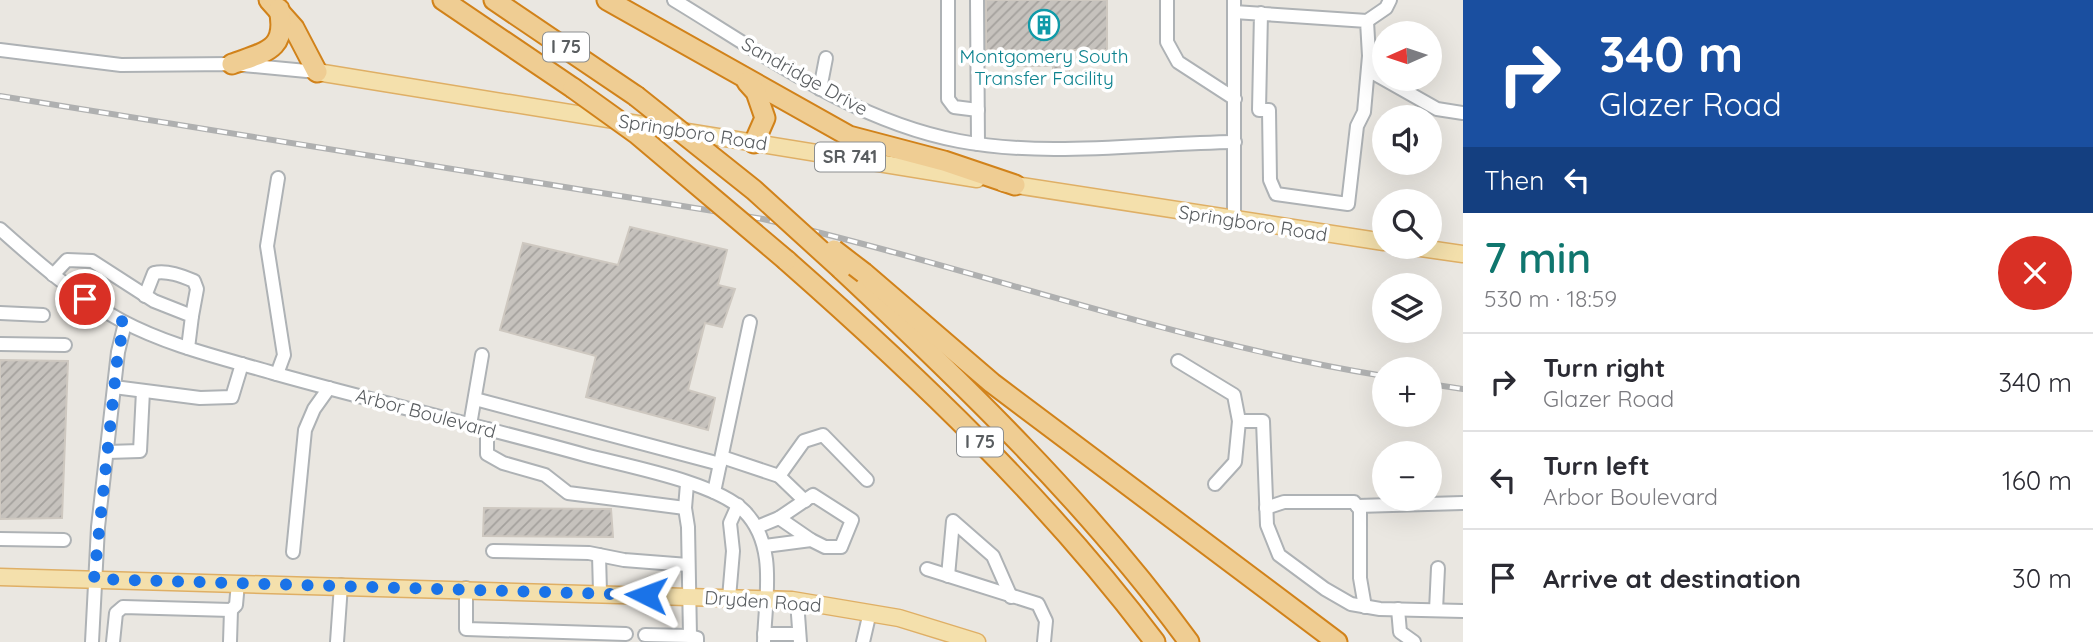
<!DOCTYPE html>
<meta charset="utf-8">
<style>
body{margin:0;font-family:Quicksand,sans-serif;background:#f7f7f7;color:#2b2b33;height:100vh;display:flex;flex-direction:column;font-size:26px;white-space:nowrap}
*{box-sizing:border-box;margin:0}
p{font-size:23px;color:#7c7c81}
.icon{flex:none;width:38px;height:38px;fill:none;stroke:currentColor;stroke-width:2;stroke-linecap:round;stroke-linejoin:round}
.map{position:relative;flex:1;overflow:hidden}
.side{display:flex;flex-direction:column;background:#fff;width:630px}
.side>*{flex:none}
.top-card{background:#1a4fa0;color:#fff;overflow:hidden}
.needle{width:46px;rotate:267deg}
.buttons{position:absolute;left:1372px;top:21px;display:grid;gap:14px}
.buttons a{display:grid;place-items:center;width:70px;height:70px;border-radius:50%;background:#fff;box-shadow:0 7px 28px #0002;font-size:35px}
.pin{position:absolute;display:grid;place-items:center;width:60px;height:60px;color:#fff;margin:-30px;border:4px solid #fff;border-radius:50%;box-shadow:0 2px 7px #0007}
.me{position:absolute;width:77px;margin:-38px;rotate:273deg;stroke-linejoin:round;filter:drop-shadow(0 0 5px #0008)}
.turn{display:flex;align-items:center;gap:24px;height:147px;padding:0 21px;font-size:32px}
.turn .icon{width:91px;height:91px;stroke-width:2.5}
.turn b{display:block;font-size:49px;line-height:60px}
.then{display:flex;align-items:center;height:66px;padding:0 21px;background:#0003;gap:14px;font-size:26px}
.round{display:grid;place-items:center;flex:none;width:74px;height:74px;border-radius:37px;background:#f7f7f7}
.summary{display:flex;align-items:center;justify-content:space-between;height:119px;padding:0 21px}
h1{font-size:42px;font-weight:600;line-height:52px;color:#0f766e}
ul{padding:0;list-style:none}
li{display:flex;align-items:center;gap:21px;height:98px;padding:0 21px;border-top:2px solid #e1e1e2}
li div{flex:1}
li b{display:block;font-size:26px}
li em{font-style:normal}
main{display:flex;flex:1;min-height:0}
.map>svg:first-child{display:block}
</style>
<main>
<div class="map">
<svg width="1463" height="642" viewBox="0 0 1463 642">
<defs>
<pattern id="building-hatch" width="6" height="6" patternUnits="userSpaceOnUse" patternTransform="scale(1.75)"><rect width="6" height="6" fill="#c6c2bd"/><path d="M-1 1l2-2M0 6l6-6M5 7l2-2" fill="none" stroke="#a4a19d"/></pattern>
</defs>
<rect width="100%" height="100%" fill="#eae7e1"/>
<!-- building -->
<g fill="url(#building-hatch)" stroke="#cec8c0" stroke-width="2">
<path d="M 986,0 L 1107,0 L 1107,50 L 1069,50 L 1069,73 L 1053,72 L 1053,66 L 1013,66 L 1013,50 L 986,50 Z"/>
<path d="M 630,227 L 727,250 L 718,285 L 735,289 L 722,327 L 705,323 L 688,390 L 715,398 L 708,430 L 586,397 L 596,356 L 500,330 L 523,243 L 618,265 Z"/>
<path d="M 0,360 L 68,361 L 62,518 L 0,519 Z"/>
<path d="M 484,508 L 611,509 L 613,537 L 483,536 Z"/>
</g>
<g fill="none" stroke-linecap="round" stroke-linejoin="round">
<!-- minor casing -->
<g stroke="#aeb2b5" stroke-width="16">
<g id="minor">
<path d="M 674,0 C 765,55 853,121 959,141 C 1049,158 1144,143 1235,142"/>
<path d="M 948,0 L 948,99 L 954,107 L 978,110"/>
<path d="M 977,0 L 978,144"/>
<path d="M 1167,0 L 1167,42 L 1178,62 L 1235,99"/>
<path d="M 1234,12 L 1367,21 L 1369,56 L 1364,112 L 1357,126 L 1348,204 L 1276,194 L 1270,180 L 1269,110 L 1259,110 L 1261,13"/>
<path d="M 1367,21 L 1386,8 L 1390,0"/>
<path d="M 0,50 L 121,65 L 232,64 L 317,72"/>
<path d="M 1368,70 L 1437,109 L 1463,113"/>
<path d="M 820,89 L 826,58"/>
<path d="M 1234,220 L 1234,0"/>
<path d="M 0,229 C 38,263 77,297 122,321 C 169,346 222,358 273,373 C 376,402 481,426 585,455 C 626,466 715,482 744,511 C 778,545 765,598 764,642"/>
<path d="M 53,275 L 67,260 L 92,261 L 154,301 L 192,316 L 188,348"/>
<path d="M 145,296 L 154,273 C 167,270 182,276 194,281 L 197,289 L 192,316"/>
<path d="M 0,313 L 43,315"/>
<path d="M 0,344 L 65,345"/>
<path d="M 1178,361 L 1234,395 L 1239,421"/>
<path d="M 277,374 L 284,355 L 267,246 L 278,178"/>
<path d="M 114,387 L 200,398 L 232,397 L 242,364"/>
<path d="M 475,399 L 720,464"/>
<path d="M 470,425 L 482,355"/>
<path d="M 487,429 L 487,454 L 503,463 L 545,475 L 568,493 L 685,508"/>
<path d="M 107,452 L 140,451 L 143,391"/>
<path d="M 722,457 L 779,476 L 805,501"/>
<path d="M 779,476 L 804,441 L 823,435 L 867,480"/>
<path d="M 687,484 L 685,508 L 688,527 L 690,636 L 697,638 L 697,642"/>
<path d="M 1215,484 L 1235,462 L 1239,421 L 1263,421 L 1267,525 L 1279,555 L 1325,589 L 1351,604 L 1380,609 L 1463,611"/>
<path d="M 714,492 L 750,322"/>
<path d="M 1357,506 L 1463,503"/>
<path d="M 1266,508 L 1284,502 L 1354,502 L 1360,510 L 1360,578 L 1365,607"/>
<path d="M 779,518 L 811,540"/>
<path d="M 757,527 L 779,518 L 813,495 L 852,520 L 841,547 L 825,547 L 811,540 L 765,546"/>
<path d="M 0,539 L 64,540"/>
<path d="M 493,551 L 589,553 L 624,560 L 688,565"/>
<path d="M 293,552 L 305,430 L 314,409 L 329,388"/>
<path d="M 599,555 L 600,592"/>
<path d="M 927,569 L 1038,604 L 1046,621 L 1044,642"/>
<path d="M 948,576 L 953,521 L 993,556 L 1011,597"/>
<path d="M 466,588 L 466,629 L 626,634"/>
<path d="M 729,598 L 733,551 L 730,523 L 738,505"/>
<path d="M 797,601 L 800,642"/>
<path d="M 1398,609 L 1400,632 L 1414,642"/>
<path d="M 1436,610 L 1438,568"/>
<path d="M 764,634 L 799,634"/>
<path d="M 645,635 L 690,636"/>
<path d="M 92,642 L 98,527 L 118,352 L 125,323"/>
<path d="M 113,642 L 116,613 L 123,607 L 231,610"/>
<path d="M 230,642 L 231,610 L 236,605 L 238,583"/>
<path d="M 337,642 L 341,585"/>
<path d="M 863,642 L 870,612"/>
</g>
</g>
<!-- major casing -->
<g stroke="#dfaf65" stroke-width="19">
<g id="major">
<path d="M 317,72 L 977,179"/>
<path d="M 1003,183 L 1384,242"/>
<path d="M 1414,247 L 1463,254"/>
<path d="M 0,577 L 792,600 L 899,618 L 977,642"/>
</g>
</g>
<!-- highway casing -->
<g stroke="#d1821a" stroke-width="23">
<g id="highway">
<path d="M 269,0 L 294,28 L 317,72"/>
<path d="M 443,0 L 573,88"/>
<path d="M 494,0 L 636,96"/>
<path d="M 607,0 L 849,136 L 944,161 L 1015,185"/>
<path d="M 232,64 C 265,52 288,50 279,9"/>
<path d="M 747,82 L 756,92 L 765,118 L 754,143"/>
<path d="M 786,260 C 919,377 1048,500 1155,642"/>
<path d="M 841,269 C 965,385 1089,505 1189,642"/>
<path d="M 864,273 L 992,383 L 1337,642"/>
</g>
</g>
<!-- minor -->
<use href="#minor" stroke="#fff" stroke-width="12"/>
<!-- major -->
<use href="#major" stroke="#f4e0ac" stroke-width="16"/>
<!-- highway -->
<use href="#highway" stroke="#efcd93" stroke-width="19"/>
<!-- rail casing -->
<g stroke="#afb0b0" stroke-width="6">
<g id="rail">
<path d="M 0,96 L 763,219 C 971,267 1173,342 1384,376"/>
<path d="M 1430,384 L 1463,389"/>
</g>
</g>
<!-- rail -->
<use href="#rail" stroke="#fff" stroke-width="3.5" stroke-dasharray="10" stroke-linecap="butt"/>
<!-- highway-bridge casing -->
<g stroke="#d1821a" stroke-width="23" stroke-linecap="butt">
<g id="highway-bridge">
<path d="M 573,88 L 637,134 L 786,260"/>
<path d="M 636,96 L 754,190 L 841,269"/>
<path d="M 834,250 L 864,273"/>
</g>
</g>
<!-- highway-bridge -->
<use href="#highway-bridge" stroke="#efcd93" stroke-width="19"/>
</g>
<g fill="none" stroke-linecap="round" stroke-linejoin="round">
<!-- route -->
<path stroke="#1a73e8" stroke-width="12" stroke-dasharray="0 21.6" d="M 85,299 L 125,323 L 118,352 L 94,579 L 646,595"/>
</g>
<!-- icons -->
<defs>
<g id="building-ring" transform="scale(1.575)"><circle r="9.5" fill="#fff" stroke="#0f9aa8" stroke-width="1.5"/><path d="M-4-6H4V6H1V3H-1V6H-4ZM-2.5-4.3h1.7v1.8h-1.7ZM.8-4.3h1.7v1.8H.8ZM-2.5-1h1.7V.8h-1.7ZM.8-1h1.7V.8H.8Z" fill="#0f9aa8"/></g>
</defs>
<g fill-rule="evenodd">
<use href="#building-ring" x="1044" y="25"/>
</g>
<g text-anchor="middle" stroke-width="7" stroke-linejoin="round" paint-order="stroke">
<!-- shield labels -->
<g fill="#fff" stroke="#8b8e90" stroke-width="2">
<rect x="543" y="32.5" width="46" height="29" rx="5"/>
<rect x="815" y="142.5" width="70" height="29" rx="5"/>
<rect x="957" y="427.5" width="46" height="29" rx="5"/>
</g>
<g font-size="18" font-weight="bold" fill="#595d60">
<text x="566" y="53">I 75</text>
<text x="850" y="163">SR 741</text>
<text x="980" y="448">I 75</text>
</g>
<!-- culture labels -->
<g font-size="19" fill="#0d838f" stroke="#fff">
<text x="1044" y="63">Montgomery South<tspan x="1044" dy="22">Transfer Facility</tspan></text>
</g>
<!-- street labels -->
<g font-size="19" fill="#595d60" stroke="#fff">
<text transform="translate(805 76) rotate(29)" y="7">Sandridge Drive</text>
<text transform="translate(693 132) rotate(9)" y="7">Springboro Road</text>
<text transform="translate(1253 223) rotate(9)" y="7">Springboro Road</text>
<text transform="translate(426 413) rotate(15)" y="7">Arbor Boulevard</text>
<text transform="translate(763 601) rotate(4)" y="7">Dryden Road</text>
</g>
</g>
</svg>
<div class="buttons">
<a><svg class="needle" viewBox="-14 -14 28 28"><path d="M0-13l5 13h-10z" fill="#e53935"/><path d="M0 13l5-13h-10z" fill="#7c7c81"/></svg></a>
<a><svg class="icon" aria-label="sound" viewBox="0 0 24 24"><path d="M4 9h4l5-4v14l-5-4H4zM17 9q2 3 0 6"/></svg></a>
<a><svg class="icon" aria-label="search" viewBox="0 0 24 24"><circle cx="10" cy="10" r="6"/><path d="M15 15l6 6"/></svg></a>
<a><svg class="icon" aria-label="layers" viewBox="0 0 24 24"><path d="M12 4l9 5-9 5-9-5zM3 14l9 5 9-5"/></svg></a>
<a>+</a>
<a>−</a>
</div>
<div class="pin" style="left:85px;top:299px;background:#d93025"><svg class="icon" aria-label="arrive" viewBox="0 0 24 24"><path d="M6 21V4h12l-3 4 3 4H6"/></svg></div>
<svg class="me" style="left:646px;top:595px" viewBox="-20 -20 40 40"><path d="M0-17L14 15 0 8-14 15z" fill="#1a73e8" stroke="#fff" stroke-width="4"/></svg>
</div>
<section class="side">
<div class="top-card">
<div class="turn"><svg class="icon" aria-label="right" viewBox="0 0 24 24"><path d="M7 20v-9h11M14 6l5 5-5 5"/></svg><div><b>340 m</b>Glazer Road</div></div>
<div class="then">Then<svg class="icon" aria-label="left" viewBox="0 0 24 24"><path d="M17 20v-9H6M10 6l-5 5 5 5"/></svg></div>
</div>
<div class="summary"><div><h1>7 min</h1><p>530 m · 18:59</p></div><a class="round" style="background:#d93025;color:#fff"><svg class="icon" aria-label="close" viewBox="0 0 24 24"><path d="M6 6l12 12M18 6L6 18"/></svg></a></div>
<ul>
<li><svg class="icon" aria-label="right" viewBox="0 0 24 24"><path d="M7 20v-9h11M14 6l5 5-5 5"/></svg><div><b>Turn right</b><p>Glazer Road</p></div><em>340 m</em></li>
<li><svg class="icon" aria-label="left" viewBox="0 0 24 24"><path d="M17 20v-9H6M10 6l-5 5 5 5"/></svg><div><b>Turn left</b><p>Arbor Boulevard</p></div><em>160 m</em></li>
<li><svg class="icon" aria-label="arrive" viewBox="0 0 24 24"><path d="M6 21V4h12l-3 4 3 4H6"/></svg><div><b>Arrive at destination</b></div><em>30 m</em></li>
</ul>
</section>
</main>
